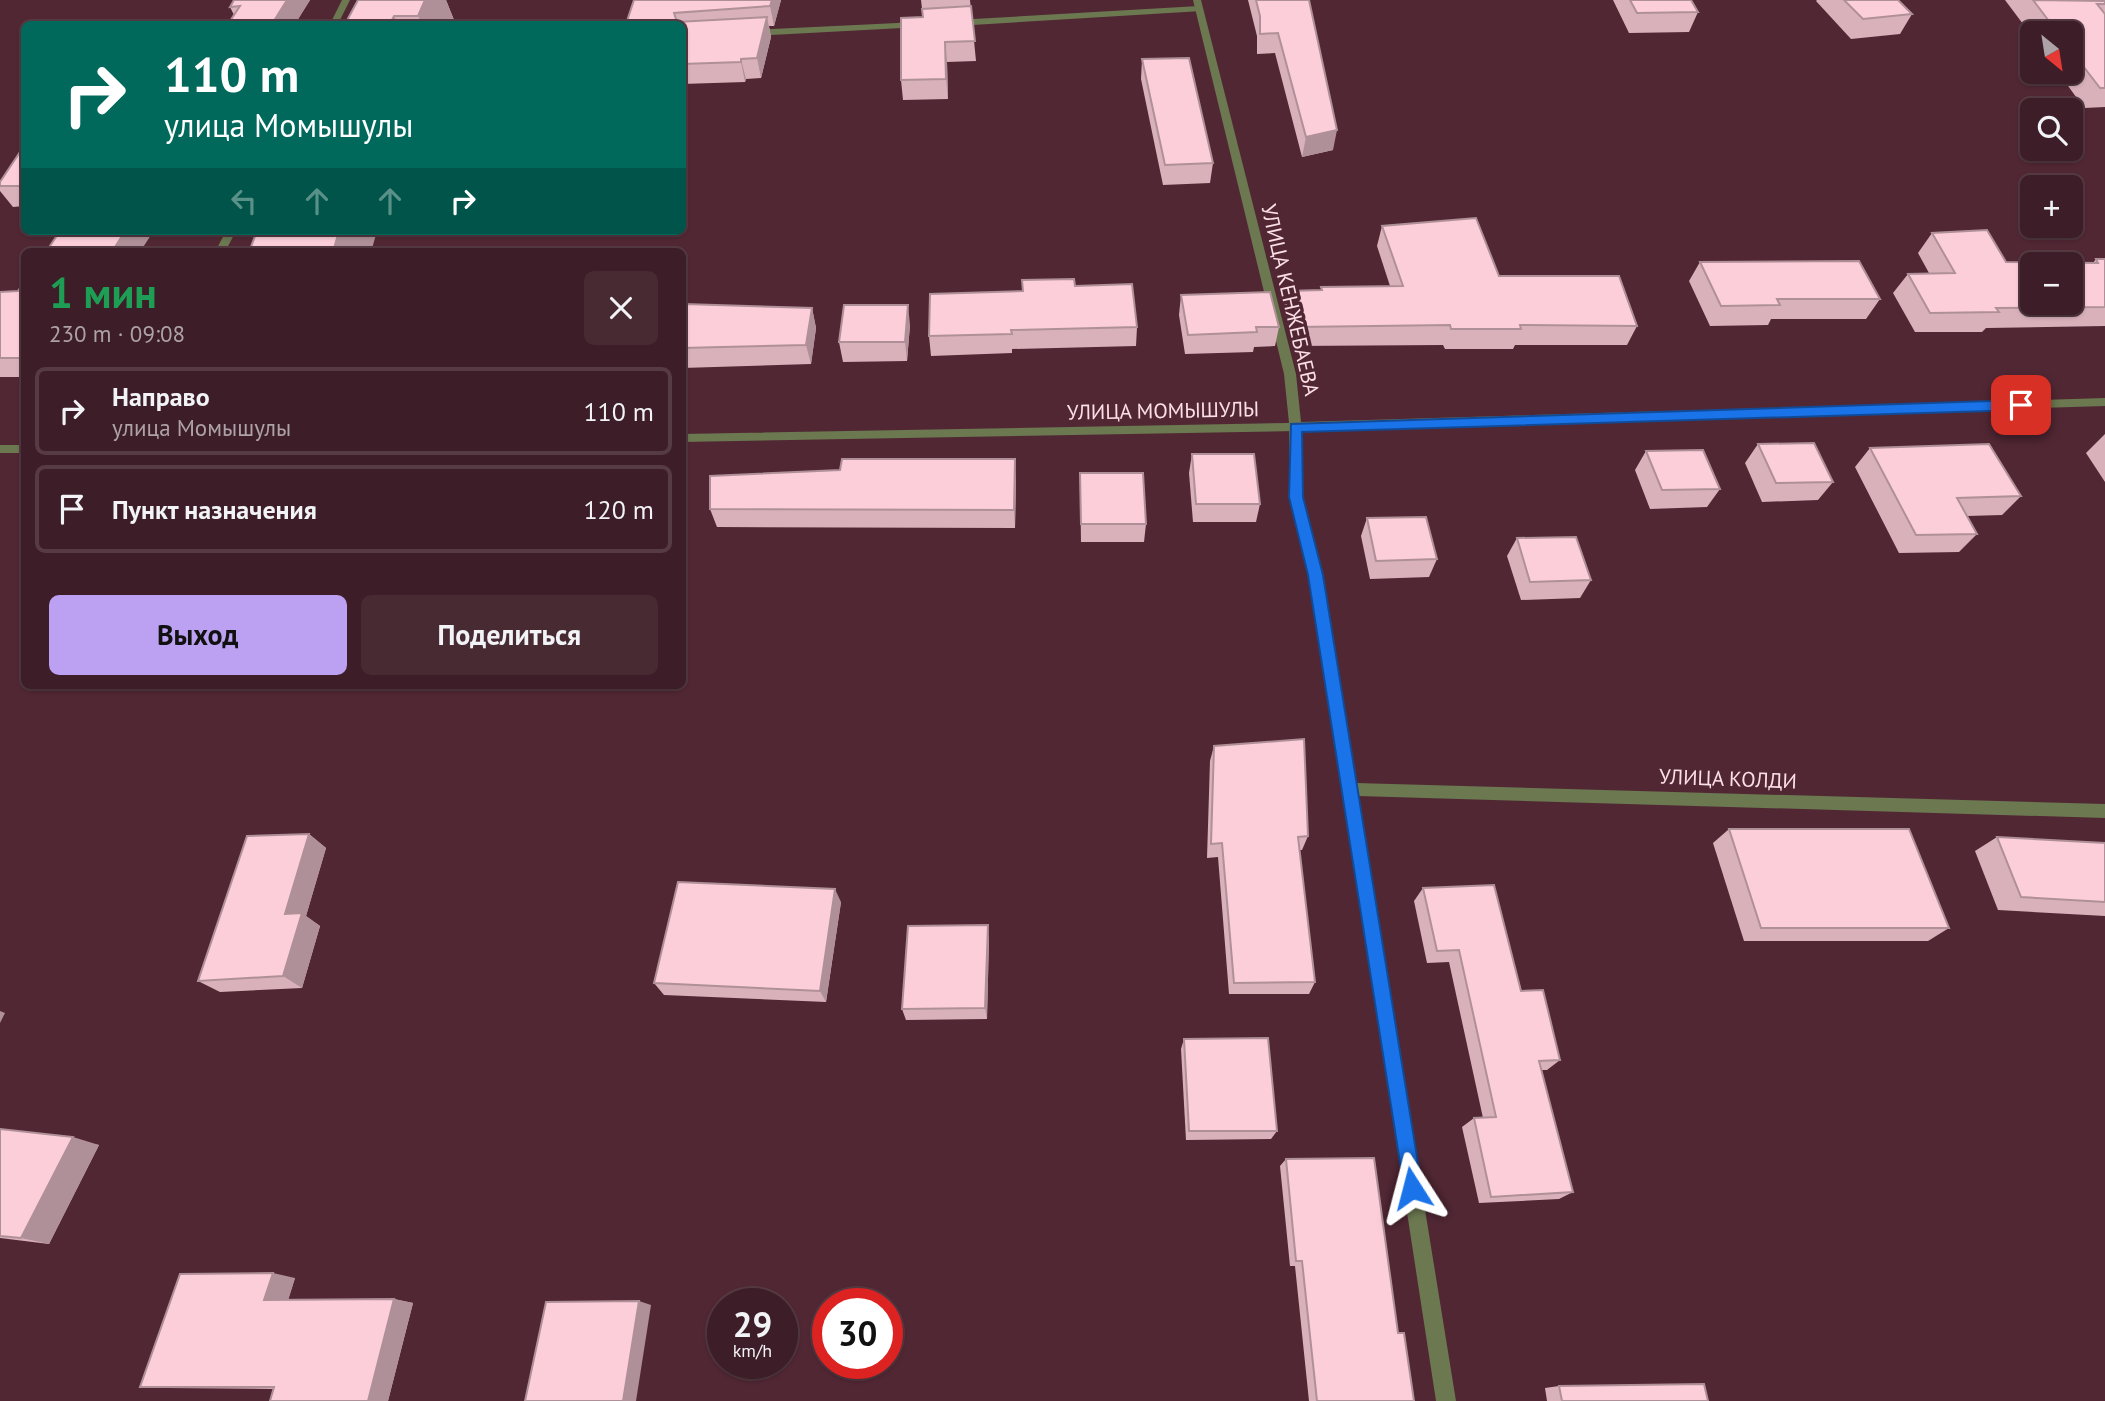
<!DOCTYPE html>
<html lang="ru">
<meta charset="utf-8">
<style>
body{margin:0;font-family:"PT Sans",sans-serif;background:#482a33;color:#f1f3f6;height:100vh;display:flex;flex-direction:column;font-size:26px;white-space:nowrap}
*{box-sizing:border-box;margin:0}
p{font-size:23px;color:#ada2a7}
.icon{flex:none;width:38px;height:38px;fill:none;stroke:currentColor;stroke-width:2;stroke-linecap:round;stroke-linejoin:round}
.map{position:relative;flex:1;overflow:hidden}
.details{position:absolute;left:21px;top:248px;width:665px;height:441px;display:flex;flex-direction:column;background:#3d1d27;border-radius:10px;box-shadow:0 2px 5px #0004,0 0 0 2px #563b44}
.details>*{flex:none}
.top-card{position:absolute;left:21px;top:21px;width:665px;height:214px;border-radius:10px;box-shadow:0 2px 5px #0004,0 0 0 2px #563b44;background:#00695c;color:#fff;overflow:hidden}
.needle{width:46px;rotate:150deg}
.buttons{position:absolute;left:2020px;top:21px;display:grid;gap:14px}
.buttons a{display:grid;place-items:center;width:63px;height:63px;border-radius:10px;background:#3d1d27;box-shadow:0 2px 5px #0004,0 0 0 2px #563b44;font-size:35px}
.speed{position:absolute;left:707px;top:1288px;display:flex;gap:14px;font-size:35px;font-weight:700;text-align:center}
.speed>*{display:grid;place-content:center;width:91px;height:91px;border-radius:50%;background:#3d1d27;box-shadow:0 2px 5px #0004,0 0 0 2px #563b44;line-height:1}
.speed small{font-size:18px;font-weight:400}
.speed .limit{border:10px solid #d22;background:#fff;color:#111}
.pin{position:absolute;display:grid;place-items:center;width:60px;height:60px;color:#fff;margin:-30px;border-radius:14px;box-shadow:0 4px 10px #0006}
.me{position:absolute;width:77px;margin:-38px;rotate:351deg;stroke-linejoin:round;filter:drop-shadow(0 0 5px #0008)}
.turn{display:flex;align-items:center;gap:24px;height:147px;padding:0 28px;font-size:32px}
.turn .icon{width:91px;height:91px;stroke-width:2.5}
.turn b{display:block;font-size:49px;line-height:60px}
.lanes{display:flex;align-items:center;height:66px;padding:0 28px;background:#0003;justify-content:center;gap:35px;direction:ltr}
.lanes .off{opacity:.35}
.round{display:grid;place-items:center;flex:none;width:74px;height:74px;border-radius:10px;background:#482a33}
.headline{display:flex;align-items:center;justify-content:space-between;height:119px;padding:0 28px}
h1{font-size:42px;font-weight:800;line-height:52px;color:#1e9e55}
.action{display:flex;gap:14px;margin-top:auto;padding:14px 28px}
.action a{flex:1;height:80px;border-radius:10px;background:#bca0f2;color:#111;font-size:28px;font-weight:800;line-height:80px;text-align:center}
.action a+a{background:#482a33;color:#f1f3f6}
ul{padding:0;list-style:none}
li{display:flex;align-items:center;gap:21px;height:88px;margin:0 14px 10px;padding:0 14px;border:4px solid #563b44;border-radius:10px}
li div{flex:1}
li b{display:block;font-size:26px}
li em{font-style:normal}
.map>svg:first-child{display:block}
</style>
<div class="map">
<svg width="2105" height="1401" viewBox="0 0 2105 1401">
<rect width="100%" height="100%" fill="#512734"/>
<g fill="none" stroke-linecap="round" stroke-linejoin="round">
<!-- service -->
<g fill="#6b7850" fill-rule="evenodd">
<path d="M 1199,6 L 1202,7 L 1202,11 L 956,26 L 951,23 L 956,20 Z"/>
<path d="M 918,22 L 923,25 L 921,27 L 753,36 L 748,33 L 753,30 Z"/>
</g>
<!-- minor -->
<g fill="#6b7850" fill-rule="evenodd">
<path d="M 342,0 L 350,0 L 338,24 L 330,24 Z"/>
<path d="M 226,231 L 236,231 L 225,252 L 215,252 Z"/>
<path d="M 1295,423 L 1301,427 L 1302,497 L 1323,575 L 1356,783 L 2105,804 L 2105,818 L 1358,796 L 1456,1401 L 1436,1401 L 1309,575 L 1290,497 L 1289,427 Z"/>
</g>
<!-- tertiary -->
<g fill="#6b7850" fill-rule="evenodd">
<path d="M 1193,0 L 1201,0 L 1296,374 L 1301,422 L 2105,398 L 2105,406 L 1295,431 L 682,442 L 682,434 L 1289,423 L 1284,374 Z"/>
<rect x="0" y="445" width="24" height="8"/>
</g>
</g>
<!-- wall -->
<g fill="#d9b1bb">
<path d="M 234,0 L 310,0 L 295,24 L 234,15 L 230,7 Z"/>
<path d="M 358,0 L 446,0 L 454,20 L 452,24 L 345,24 Z"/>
<path d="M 634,0 L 781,0 L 774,26 L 769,26 L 771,37 L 761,78 L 746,79 L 745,82 L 682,84 L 682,24 Z"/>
<path d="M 921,0 L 970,0 L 976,61 L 947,62 L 948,99 L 903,100 L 901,80 L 923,17 Z"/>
<path d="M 1248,0 L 1309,0 L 1333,150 L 1302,157 L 1275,53 L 1257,54 L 1257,36 Z"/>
<path d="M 1613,0 L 1691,0 L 1698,12 L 1689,32 L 1629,33 Z"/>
<path d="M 1817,0 L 1898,0 L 1912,14 L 1900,34 L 1851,39 L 1816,1 Z"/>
<path d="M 2005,0 L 2105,0 L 2105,107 L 2084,108 L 2058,72 L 2070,72 L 2070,33 L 2032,33 L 2032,36 Z"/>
<path d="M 1142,59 L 1213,163 L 1210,183 L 1163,185 L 1141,79 Z"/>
<path d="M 24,149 L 24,206 L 13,207 L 0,191 L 0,182 Z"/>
<path d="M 1382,226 L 1499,276 L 1637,326 L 1627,345 L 1515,345 L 1513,349 L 1445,349 L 1443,345 L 1292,346 L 1283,311 L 1287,291 L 1321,290 L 1321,287 L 1390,286 L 1377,246 Z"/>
<path d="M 1932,233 L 2006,262 L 2093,263 L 2096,259 L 2105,259 L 2105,326 L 1986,328 L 1982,332 L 1915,332 L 1893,293 L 1908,274 L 1929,273 L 1918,253 Z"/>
<path d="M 1700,262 L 1880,299 L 1866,319 L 1771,319 L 1768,325 L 1710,326 L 1689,281 Z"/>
<path d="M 24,282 L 24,377 L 0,377 L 0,292 L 18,291 Z"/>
<path d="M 1075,286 L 1137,327 L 1136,346 L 1012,349 L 1012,353 L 931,356 L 929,336 L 1023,291 Z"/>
<path d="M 1181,295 L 1279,327 L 1275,346 L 1254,347 L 1253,352 L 1185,354 L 1179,315 Z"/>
<path d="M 812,308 L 816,328 L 811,364 L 682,368 L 682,311 Z"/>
<path d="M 910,325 L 907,361 L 843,362 L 839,342 Z"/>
<path d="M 2105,434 L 2105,482 L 2086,453 Z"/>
<path d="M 1758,444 L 1833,482 L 1818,500 L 1762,502 L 1745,463 Z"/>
<path d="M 1870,448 L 2021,496 L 2002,515 L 1967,516 L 1977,534 L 1959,552 L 1899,553 L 1855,467 Z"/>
<path d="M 1646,451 L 1720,489 L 1707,507 L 1650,509 L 1635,470 Z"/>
<path d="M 1192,454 L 1260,504 L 1256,522 L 1193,522 L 1189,473 Z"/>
<path d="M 840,470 L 1016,478 L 1015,528 L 717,527 L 710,509 Z"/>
<path d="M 1080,473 L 1146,524 L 1144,542 L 1081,542 Z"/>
<path d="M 1367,518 L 1437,559 L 1429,577 L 1370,579 L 1361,536 Z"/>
<path d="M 1517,538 L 1591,580 L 1580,598 L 1521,600 L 1507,556 Z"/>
<path d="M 1214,746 L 1308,836 L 1302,850 L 1299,850 L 1315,982 L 1309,994 L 1229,994 L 1218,857 L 1207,858 L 1210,761 Z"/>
<path d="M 1729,829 L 1949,928 L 1928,941 L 1744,941 L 1713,843 Z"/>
<path d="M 309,834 L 326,848 L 306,916 L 320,926 L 302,988 L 220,992 L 198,981 Z"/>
<path d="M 1997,837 L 2105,843 L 2105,916 L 1998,910 L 1975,851 Z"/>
<path d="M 1423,888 L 1521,991 L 1560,1060 L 1547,1070 L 1541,1070 L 1573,1192 L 1559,1199 L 1479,1203 L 1462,1127 L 1474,1118 L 1483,1118 L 1449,962 L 1427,963 L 1414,901 Z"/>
<path d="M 841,902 L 826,1002 L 664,995 L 654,983 Z"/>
<path d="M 989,938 L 987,1019 L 906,1020 L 902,1009 Z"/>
<path d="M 1184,1039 L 1277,1131 L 1271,1139 L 1186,1140 L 1181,1049 Z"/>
<path d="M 0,1129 L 99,1145 L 49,1244 L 0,1238 Z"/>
<path d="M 1286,1159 L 1398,1333 L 1414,1401 L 1309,1401 L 1295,1266 L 1290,1266 L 1280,1166 Z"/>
<path d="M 295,1278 L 288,1300 L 394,1299 L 413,1303 L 388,1401 L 270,1401 L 274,1389 L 167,1388 L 140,1387 Z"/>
<path d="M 1559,1386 L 1708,1401 L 1547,1401 L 1545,1388 Z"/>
</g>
<!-- shaded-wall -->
<g fill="#b09098">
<path d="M 287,0 L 310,0 L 295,24 L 272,24 Z"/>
<path d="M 425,0 L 446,0 L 454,20 L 452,24 L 422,24 L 418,16 Z"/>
<path d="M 772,0 L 781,0 L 774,26 L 770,6 Z"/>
<path d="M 394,16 L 398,24 L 390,24 Z"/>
<path d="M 767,17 L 771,37 L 761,78 L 757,58 Z"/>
<path d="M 945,42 L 947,62 L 948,99 L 946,79 Z"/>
<path d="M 741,59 L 746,79 L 745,82 L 741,62 Z"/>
<path d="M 1337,130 L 1333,150 L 1302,157 L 1306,137 Z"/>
<path d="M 125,231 L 148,231 L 151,235 L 140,252 L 112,252 Z"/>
<path d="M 339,231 L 377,231 L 371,252 L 333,252 Z"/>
<path d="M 908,305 L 910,325 L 907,361 L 905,342 Z"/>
<path d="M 812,308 L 816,328 L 811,364 L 806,345 Z"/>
<path d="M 1015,459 L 1016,478 L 1015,528 L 1014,510 Z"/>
<path d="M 309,834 L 326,848 L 306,916 L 320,926 L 302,988 L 283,976 L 285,914 Z"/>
<path d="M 835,889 L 841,902 L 826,1002 L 820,991 Z"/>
<path d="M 988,925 L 989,938 L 987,1019 L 985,1008 Z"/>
<path d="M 0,1011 L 5,1013 L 0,1023 Z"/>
<path d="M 73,1137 L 99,1145 L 49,1244 L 21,1238 Z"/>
<path d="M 273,1273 L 295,1278 L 287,1304 L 264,1300 Z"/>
<path d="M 394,1299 L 413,1303 L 388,1401 L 368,1401 Z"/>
<path d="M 639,1301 L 651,1305 L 636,1401 L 623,1401 Z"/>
</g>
<!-- building -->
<g fill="#fcced9" stroke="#b09098" stroke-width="2" fill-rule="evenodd">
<path d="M 234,0 L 287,0 L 272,24 L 228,24 L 240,6 L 230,7 Z"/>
<path d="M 358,0 L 425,0 L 418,16 L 394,16 L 390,24 L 345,24 Z"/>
<path d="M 634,0 L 772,0 L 770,6 L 674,13 L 677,22 L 767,17 L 757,58 L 741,59 L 741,62 L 682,64 L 682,24 L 626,24 Z"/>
<path d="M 1256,0 L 1309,0 L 1337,130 L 1306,137 L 1278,33 L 1260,34 L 1260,16 Z"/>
<path d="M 1630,0 L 1691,0 L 1698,12 L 1637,13 Z"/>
<path d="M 1844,0 L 1898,0 L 1912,14 L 1863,19 Z"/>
<path d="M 2033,0 L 2105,1 L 2105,4 L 2097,4 L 2105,14 L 2105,88 L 2100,88 L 2070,49 L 2070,33 L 2058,33 Z"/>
<path d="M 971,6 L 975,41 L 945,42 L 946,79 L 901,80 L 901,18 L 923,17 L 922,9 Z"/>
<path d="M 1189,58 L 1213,163 L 1165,165 L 1142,59 Z"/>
<path d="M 22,149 L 24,149 L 24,186 L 0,186 L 0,182 Z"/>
<path d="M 1476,218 L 1499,276 L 1619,276 L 1637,326 L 1520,325 L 1521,329 L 1451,329 L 1450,325 L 1296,327 L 1287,291 L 1322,290 L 1321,287 L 1403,286 L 1382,226 Z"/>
<path d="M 1987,230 L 2006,262 L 2098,263 L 2096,259 L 2105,259 L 2105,307 L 1996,308 L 1999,312 L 1930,313 L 1908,274 L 1955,273 L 1932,233 ZM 2032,264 L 2070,264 L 2070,303 L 2032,303 Z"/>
<path d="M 60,231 L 125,231 L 112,252 L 46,252 Z"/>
<path d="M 257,231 L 339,231 L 333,252 L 249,252 Z"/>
<path d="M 1859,261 L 1880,299 L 1777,299 L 1780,305 L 1721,306 L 1700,262 Z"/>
<path d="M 1074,279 L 1075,286 L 1132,284 L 1137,327 L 1011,330 L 1012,334 L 929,336 L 930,294 L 1023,291 L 1022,280 Z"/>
<path d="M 24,282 L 24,358 L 0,358 L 0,292 L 18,291 Z"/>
<path d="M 1270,292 L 1279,327 L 1256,327 L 1257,332 L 1188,335 L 1181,295 Z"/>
<path d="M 684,304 L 812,308 L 806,345 L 682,348 L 682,311 Z"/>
<path d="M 844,305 L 908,305 L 905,342 L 839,342 Z"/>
<path d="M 1814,443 L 1833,482 L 1776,483 L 1758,444 Z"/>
<path d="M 1989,444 L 2021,496 L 1957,498 L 1977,534 L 1916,535 L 1870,448 Z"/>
<path d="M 1703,450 L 1720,489 L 1662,490 L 1646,451 Z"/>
<path d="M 1192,454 L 1254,454 L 1260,504 L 1196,504 Z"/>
<path d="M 842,459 L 1015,459 L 1014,510 L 710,509 L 710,476 L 840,470 Z"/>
<path d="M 1080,473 L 1143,473 L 1146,524 L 1081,524 Z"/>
<path d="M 1426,517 L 1437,559 L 1376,561 L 1367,518 Z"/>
<path d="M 1576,537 L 1591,580 L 1530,582 L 1517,538 Z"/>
<path d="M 1304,739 L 1308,836 L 1298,837 L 1315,982 L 1234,983 L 1222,843 L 1211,844 L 1214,746 Z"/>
<path d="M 1729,829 L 1909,829 L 1949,928 L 1761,928 Z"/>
<path d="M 309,834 L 285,914 L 302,913 L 283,976 L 198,981 L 247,836 Z"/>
<path d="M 1997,837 L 2105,843 L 2105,902 L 2021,897 Z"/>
<path d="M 678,882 L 835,889 L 820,991 L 654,983 Z"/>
<path d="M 1494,885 L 1521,991 L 1543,990 L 1560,1060 L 1539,1061 L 1573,1192 L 1491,1197 L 1474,1118 L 1496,1117 L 1459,950 L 1437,951 L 1423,888 Z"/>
<path d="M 988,925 L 985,1008 L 902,1009 L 908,926 Z"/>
<path d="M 1268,1038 L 1277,1131 L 1189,1131 L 1184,1039 Z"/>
<path d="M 0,1129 L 73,1137 L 21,1238 L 0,1236 Z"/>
<path d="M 1374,1158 L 1398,1333 L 1404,1333 L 1414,1401 L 1317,1401 L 1302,1261 L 1296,1261 L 1286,1159 Z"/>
<path d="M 273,1273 L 264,1300 L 394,1299 L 368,1401 L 270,1401 L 274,1387 L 140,1387 L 180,1274 Z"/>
<path d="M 639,1301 L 623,1401 L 525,1401 L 546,1302 Z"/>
<path d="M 1704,1384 L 1708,1401 L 1562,1401 L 1559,1386 Z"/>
</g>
<!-- route -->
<path fill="#1a73e8" stroke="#114b97" stroke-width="2" d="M 2021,400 L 2028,405 L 2021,410 L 1302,432 L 1303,497 L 1323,575 L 1422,1188 L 1419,1195 L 1412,1198 L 1405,1195 L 1308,575 L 1289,497 L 1291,424 Z"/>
<g text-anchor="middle" stroke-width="7" stroke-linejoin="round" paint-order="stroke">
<!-- street labels -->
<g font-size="21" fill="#fce0e6" stroke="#512734">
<text transform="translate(1290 300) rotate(77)" y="7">УЛИЦА КЕНЖЕБАЕВА</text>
<text transform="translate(1163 411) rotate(-1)" y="7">УЛИЦА МОМЫШУЛЫ</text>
<text transform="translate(1728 779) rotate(2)" y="7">УЛИЦА КОЛДИ</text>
</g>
</g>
</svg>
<div class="buttons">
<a><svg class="needle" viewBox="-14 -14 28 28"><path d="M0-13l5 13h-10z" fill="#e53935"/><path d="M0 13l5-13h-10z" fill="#ada2a7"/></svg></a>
<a><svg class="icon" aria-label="search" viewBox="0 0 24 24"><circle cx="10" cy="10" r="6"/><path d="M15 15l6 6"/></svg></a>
<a>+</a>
<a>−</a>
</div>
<div class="speed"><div>29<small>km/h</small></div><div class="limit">30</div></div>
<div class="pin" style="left:2021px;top:405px;background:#d93025"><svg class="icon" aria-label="arrive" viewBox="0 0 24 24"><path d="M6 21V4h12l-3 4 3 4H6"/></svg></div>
<svg class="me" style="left:1412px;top:1188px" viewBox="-20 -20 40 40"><path d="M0-17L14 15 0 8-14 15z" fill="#1a73e8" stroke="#fff" stroke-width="4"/></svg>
<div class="top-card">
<div class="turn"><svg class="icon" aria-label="right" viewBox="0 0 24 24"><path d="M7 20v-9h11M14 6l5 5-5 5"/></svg><div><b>110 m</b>улица Момышулы</div></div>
<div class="lanes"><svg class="icon off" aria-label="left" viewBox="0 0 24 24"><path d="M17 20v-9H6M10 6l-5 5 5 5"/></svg><svg class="icon off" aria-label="ahead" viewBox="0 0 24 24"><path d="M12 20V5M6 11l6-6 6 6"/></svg><svg class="icon off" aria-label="ahead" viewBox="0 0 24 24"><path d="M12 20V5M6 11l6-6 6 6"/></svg><svg class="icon" aria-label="right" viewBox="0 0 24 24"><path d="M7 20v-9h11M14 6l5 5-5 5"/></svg></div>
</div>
<section class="details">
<div class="headline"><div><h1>1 мин</h1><p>230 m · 09:08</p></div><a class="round"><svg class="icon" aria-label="close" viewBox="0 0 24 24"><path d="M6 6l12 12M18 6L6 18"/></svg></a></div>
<ul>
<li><svg class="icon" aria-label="right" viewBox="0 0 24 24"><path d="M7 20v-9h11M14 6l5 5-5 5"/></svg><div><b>Направо</b><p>улица Момышулы</p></div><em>110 m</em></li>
<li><svg class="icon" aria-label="arrive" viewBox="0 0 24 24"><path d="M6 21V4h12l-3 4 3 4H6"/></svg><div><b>Пункт назначения</b></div><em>120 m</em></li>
</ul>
<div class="action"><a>Выход</a><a>Поделиться</a></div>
</section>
</div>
